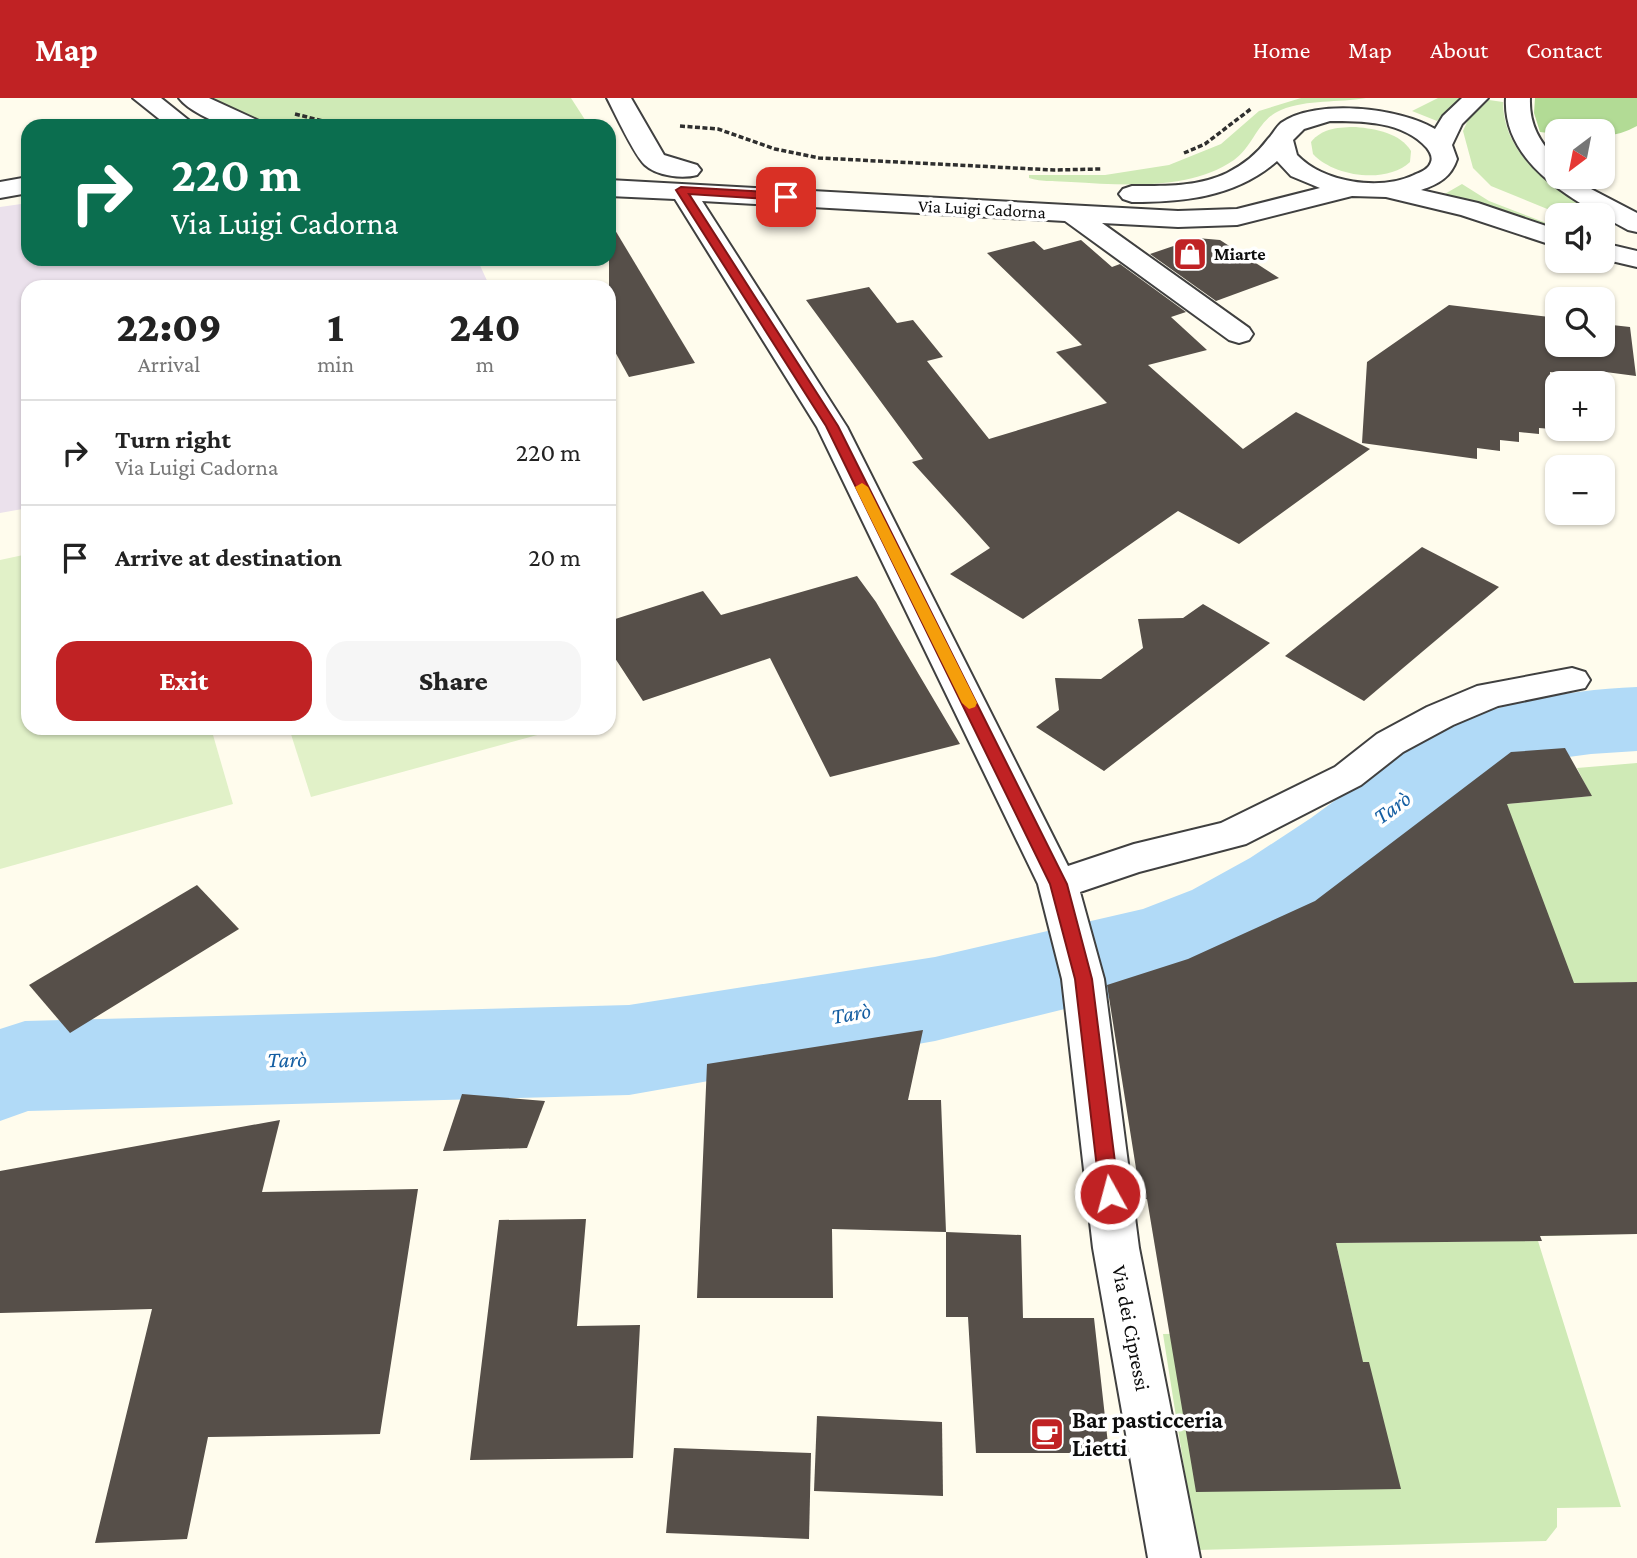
<!DOCTYPE html>
<meta charset="utf-8">
<style>
body{margin:0;font-family:"Crimson Pro",serif;background:#f6f6f6;color:#222;height:100vh;display:flex;flex-direction:column;font-size:26px;white-space:nowrap}
*{box-sizing:border-box;margin:0}
p{font-size:23px;color:#767676}
.icon{flex:none;width:38px;height:38px;fill:none;stroke:currentColor;stroke-width:2;stroke-linecap:round;stroke-linejoin:round}
.map{position:relative;flex:1;overflow:hidden}
.side{position:absolute;left:21px;top:182px;width:595px;height:455px;display:flex;flex-direction:column;background:#fff;border-radius:21px;box-shadow:0 2px 5px #0004}
.side>*{flex:none}
.hud{position:absolute;left:21px;top:21px;width:595px;height:147px;border-radius:21px;box-shadow:0 2px 5px #0004;background:#0b6e4f;color:#fff;overflow:hidden}
.needle{width:46px;rotate:212deg}
.tools{position:absolute;left:1545px;top:21px;display:grid;gap:14px}
.tools a{display:grid;place-items:center;width:70px;height:70px;border-radius:14px;background:#fff;box-shadow:0 2px 5px #0004;font-size:35px}
.pin{position:absolute;display:grid;place-items:center;width:60px;height:60px;color:#fff;margin:-30px;border-radius:14px;box-shadow:0 4px 10px #0006}
.me{position:absolute;width:77px;margin:-38px;rotate:353deg;stroke-linejoin:round;filter:drop-shadow(0 0 5px #0008)}
.turn{display:flex;align-items:center;gap:24px;height:147px;padding:0 35px;font-size:32px}
.turn .icon{width:91px;height:91px;stroke-width:2.5}
.turn b{display:block;font-size:49px;line-height:60px}
.eta{display:flex;justify-content:space-evenly;align-items:center;height:119px;text-align:center}
.eta b{font-size:42px;font-weight:800;line-height:49px}
.cta{display:flex;gap:14px;margin-top:auto;padding:14px 35px}
.cta a{flex:1;height:80px;border-radius:21px;background:#c02224;color:#fff;font-size:28px;font-weight:800;line-height:80px;text-align:center}
.cta a+a{background:#f6f6f6;color:#222}
ul{padding:0;list-style:none}
li{display:flex;align-items:center;gap:21px;height:105px;padding:0 35px;border-top:2px solid #e0e0e0}
li div{flex:1}
li b{display:block;font-size:26px}
li em{font-style:normal}
header{display:flex;align-items:center;gap:42px;box-sizing:border-box;height:98px;padding:0 35px;background:#c02224;color:#fff}
header strong{font-size:33px}
nav{display:flex;gap:38px;margin-inline-start:auto;font-size:24px}
.map>svg:first-child{display:block}
</style>
<header>
<strong>Map</strong>
<nav><a>Home</a><a>Map</a><a>About</a><a>Contact</a></nav>
</header>
<div class="map">
<svg width="1637" height="1460" viewBox="0 0 1637 1460">
<rect width="100%" height="100%" fill="#fffced"/>
<!-- industrial -->
<path fill="#ebe1ec" d="M 28,105 L 28,161 L 477,161 L 490,189 L 28,189 L 28,410 L 0,415 L 0,109 Z"/>
<!-- green -->
<g fill="#cfeab6">
<path d="M 212,0 L 571,0 L 589,28 L 278,28 L 238,14 Z"/>
<path d="M 1301,0 L 1366,0 C 1338,5 1308,1 1281,12 C 1257,22 1254,48 1234,62 C 1189,93 1123,87 1071,84 C 1058,83 1041,84 1029,80 L 1029,77 L 1105,77 L 1169,67 L 1221,46 L 1259,13 Z"/>
<path d="M 1438,0 L 1461,0 L 1437,23 L 1412,13 Z"/>
<path d="M 1489,2 L 1503,4 C 1503,59 1556,93 1600,117 L 1562,117 L 1491,88 L 1473,70 L 1463,33 L 1468,22 Z"/>
<path d="M 1356,29 C 1376,31 1400,35 1411,53 L 1410,64 C 1387,86 1334,79 1313,56 L 1311,44 C 1322,30 1340,29 1356,29 Z"/>
<path d="M 1462,86 L 1489,103 L 1557,129 L 1557,134 L 1443,97 Z"/>
<path d="M 1637,665 L 1637,884 L 1620,884 L 1536,974 L 1592,1137 L 1540,1138 L 1507,706 L 1591,698 L 1577,670 Z"/>
<path d="M 1538,1143 L 1621,1409 L 1557,1410 L 1557,1429 L 1546,1443 L 1197,1452 L 1163,1236 L 1356,1234 L 1336,1145 Z"/>
</g>
<!-- forest -->
<path fill="#b2db95" d="M 1535,0 L 1637,0 L 1637,28 C 1626,34 1616,37 1603,38 L 1603,33 L 1558,33 L 1557,36 L 1540,34 L 1534,15 Z"/>
<!-- pitch -->
<g fill="#e1f1c8">
<path d="M 28,456 L 28,630 L 211,630 L 233,706 L 0,771 L 0,462 Z"/>
<path d="M 289,630 L 563,630 L 311,699 Z"/>
</g>
<g fill="none" stroke-linecap="round" stroke-linejoin="round">
<!-- river -->
<path fill="#b1daf7" fill-rule="evenodd" d="M 1637,589 L 1637,653 L 1591,656 L 1546,662 L 1493,683 L 1381,772 L 1322,814 L 1264,848 L 1195,877 L 1158,888 L 935,943 L 629,997 L 28,1013 L 0,1023 L 0,931 L 25,923 L 629,907 L 935,859 L 1143,811 L 1192,792 L 1250,760 L 1311,720 L 1427,635 C 1494,606 1564,592 1637,589 Z"/>
</g>
<!-- building -->
<g fill="#564f49">
<path d="M 609,122 L 695,265 L 629,279 L 609,243 Z"/>
<path d="M 1197,140 L 1220,142 L 1279,180 L 1216,203 L 1150,156 Z"/>
<path d="M 1081,142 L 1112,169 L 1120,166 L 1186,214 L 1171,219 L 1207,252 L 1148,267 L 1243,351 L 1296,314 L 1370,351 L 1239,446 L 1178,413 L 1023,521 L 950,476 L 990,450 L 912,364 L 923,361 L 806,202 L 869,189 L 897,225 L 913,222 L 943,259 L 927,263 L 989,341 L 1107,305 L 1056,254 L 1082,247 L 987,155 L 1034,143 L 1044,152 Z"/>
<path d="M 1449,207 L 1558,220 L 1558,247 L 1603,247 L 1603,226 L 1630,229 L 1636,278 L 1598,273 L 1599,280 L 1550,274 L 1552,331 L 1539,330 L 1539,336 L 1519,334 L 1519,344 L 1500,342 L 1500,353 L 1477,350 L 1477,361 L 1362,345 L 1367,264 Z"/>
<path d="M 1422,449 L 1499,489 L 1364,603 L 1285,558 Z"/>
<path d="M 857,478 L 876,504 L 960,646 L 830,679 L 770,560 L 643,603 L 609,551 L 609,523 L 703,493 L 721,517 Z"/>
<path d="M 1203,506 L 1270,545 L 1104,673 L 1036,629 L 1059,612 L 1055,580 L 1101,581 L 1143,550 L 1138,521 L 1183,520 Z"/>
<path d="M 1565,650 L 1592,698 L 1507,706 L 1574,885 L 1637,884 L 1637,1136 L 1540,1138 L 1542,1143 L 1336,1145 L 1363,1264 L 1369,1264 L 1401,1391 L 1196,1394 L 1147,1101 L 1141,1102 L 1107,887 L 1188,861 L 1315,803 L 1511,654 Z"/>
<path d="M 197,787 L 239,831 L 70,935 L 29,887 Z"/>
<path d="M 923,932 L 908,1002 L 941,1002 L 946,1134 L 832,1131 L 833,1200 L 697,1200 L 707,966 Z"/>
<path d="M 462,996 L 545,1003 L 527,1050 L 443,1053 Z"/>
<path d="M 280,1022 L 262,1094 L 418,1091 L 380,1336 L 208,1339 L 187,1441 L 95,1445 L 152,1211 L 0,1215 L 0,1073 Z"/>
<path d="M 586,1121 L 577,1228 L 640,1227 L 633,1360 L 470,1362 L 499,1122 Z"/>
<path d="M 946,1134 L 1021,1137 L 1023,1220 L 1094,1220 L 1109,1355 L 976,1355 L 968,1219 L 946,1219 Z"/>
<path d="M 817,1318 L 942,1324 L 943,1398 L 814,1393 Z"/>
<path d="M 674,1350 L 811,1355 L 809,1441 L 666,1435 Z"/>
</g>
<g fill="none" stroke-linecap="round" stroke-linejoin="round">
<!-- minor casing -->
<g stroke="#404040" stroke-width="4">
<g id="minor">
<path d="M 133,0 L 161,0 L 196,28 L 168,28 Z"/>
<path d="M 179,0 L 209,0 L 259,23 L 262,28 C 252,28 238,30 228,28 C 213,24 188,12 179,0 Z"/>
<path d="M 607,0 L 631,0 L 664,57 L 697,67 L 701,72 L 697,77 C 682,81 657,78 645,67 C 634,57 615,15 607,0 Z"/>
<path d="M 1462,0 L 1488,0 L 1462,26 L 1452,47 L 1457,61 C 1451,79 1439,86 1421,92 L 1478,105 L 1558,132 L 1558,149 L 1461,117 L 1386,99 L 1352,98 L 1237,127 L 1178,129 L 1102,125 L 1249,230 L 1253,236 L 1249,242 L 1239,245 L 1229,242 L 1065,123 L 702,103 L 847,329 L 1068,768 L 1134,746 L 1221,725 L 1335,669 L 1377,636 L 1427,609 L 1477,588 L 1572,570 L 1585,574 L 1590,582 L 1585,590 L 1498,608 L 1453,627 L 1403,654 L 1361,687 L 1246,746 L 1139,774 L 1080,794 L 1104,881 L 1139,1150 L 1200,1460 L 1148,1460 L 1093,1150 L 1062,881 L 1038,786 L 817,329 L 675,101 L 609,98 L 609,82 L 1178,113 L 1237,111 L 1320,90 L 1291,78 L 1277,63 C 1236,99 1184,104 1132,104 L 1123,101 L 1119,96 L 1123,91 L 1132,88 C 1164,88 1198,89 1227,75 C 1243,67 1257,56 1268,41 C 1273,36 1276,29 1281,25 C 1316,0 1400,10 1435,31 L 1443,18 ZM 1330,23 C 1362,23 1403,23 1427,50 C 1430,54 1433,59 1431,64 C 1429,71 1421,74 1414,77 C 1380,93 1324,85 1297,57 L 1293,42 L 1304,31 Z"/>
<path d="M 1506,0 L 1530,0 C 1529,26 1539,44 1558,63 L 1558,79 L 1576,79 L 1591,91 L 1637,115 L 1637,134 L 1628,132 C 1579,105 1502,68 1506,0 Z"/>
<path d="M 28,79 L 28,95 L 0,100 L 0,84 Z"/>
<path d="M 1603,145 L 1637,153 L 1637,169 L 1603,161 Z"/>
</g>
</g>
<!-- path -->
<g stroke="#2f2f2f" stroke-width="3.5" stroke-dasharray="5 2.5" stroke-linecap="butt">
<path d="M 295,16 L 343,28"/>
<path d="M 680,28 L 718,31 L 775,51 L 819,60 L 1054,72 L 1101,71"/>
<path d="M 1184,55 L 1205,46 L 1252,10"/>
</g>
<!-- minor -->
<use href="#minor" fill="#fff" fill-rule="evenodd"/>
</g>
<!-- route -->
<path fill="#c02224" stroke="#7d1617" stroke-width="2" d="M 681,89 L 786,95 L 791,99 L 786,102 L 689,96 L 838,328 L 1067,786 L 1092,881 L 1119,1096 L 1116,1102 L 1110,1104 L 1103,1102 L 1100,1096 L 1075,881 L 1050,786 L 826,328 L 676,92 Z"/>
<!-- slow -->
<path fill="#f59e0b" d="M 862,385 L 868,389 L 977,605 L 975,609 L 969,611 L 962,605 L 855,389 Z"/>
<!-- icons -->
<defs>
<g id="shop-square" transform="scale(1.75)"><rect x="-9" y="-9" width="18" height="18" rx="4" fill="#c02224" stroke="#fff"/><path d="M-5-2.5h2.3a2.7 3.5 0 0 1 5.4 0H5L5.5 6h-11ZM-1.5-2.5h3a1.5 2.3 0 0 0-3 0Z" fill="#fff"/></g>
<g id="cafe-square" transform="scale(1.75)"><rect x="-9" y="-9" width="18" height="18" rx="4" fill="#c02224" stroke="#fff"/><path d="M-5.5-4.5H6V0H3Q3 3.5 0 3.5H-2.5Q-5.5 3.5-5.5 0ZM3-3.2v2h1.7v-2ZM-6 4.5H4V6H-6Z" fill="#fff"/></g>
</defs>
<g fill-rule="evenodd">
<use href="#shop-square" x="1190" y="156"/>
<use href="#cafe-square" x="1047" y="1336"/>
</g>
<g text-anchor="middle" stroke-width="7" stroke-linejoin="round" paint-order="stroke">
<!-- far-street labels -->
<g font-size="18" fill="#0d0d0d" stroke="#fff">
<text transform="translate(982 111) rotate(3)" y="6">Via Luigi Cadorna</text>
</g>
<!-- far-poi labels -->
<g font-size="18" font-weight="bold" fill="#0d0d0d" stroke="#fff" text-anchor="start">
<text x="1214" y="162">Miarte</text>
</g>
<!-- street labels -->
<g font-size="21" fill="#0d0d0d" stroke="#fff">
<text transform="translate(1131 1230) rotate(79)" y="7">Via dei Cipressi</text>
</g>
<!-- water labels -->
<g font-size="23" font-style="italic" fill="#145ea2" stroke="#fff">
<text transform="translate(1392 709) rotate(-36)" y="8">Tarò</text>
<text transform="translate(851 915) rotate(-10)" y="8">Tarò</text>
<text transform="translate(287 961) rotate(-1)" y="8">Tarò</text>
</g>
<!-- near-poi labels -->
<g font-size="24" font-weight="bold" fill="#0d0d0d" stroke="#fff" text-anchor="start">
<text x="1072" y="1330">Bar pasticceria<tspan x="1072" dy="28">Lietti</tspan></text>
</g>
</g>
</svg>
<div class="tools">
<a><svg class="needle" viewBox="-14 -14 28 28"><path d="M0-13l5 13h-10z" fill="#e53935"/><path d="M0 13l5-13h-10z" fill="#767676"/></svg></a>
<a><svg class="icon" aria-label="sound" viewBox="0 0 24 24"><path d="M4 9h4l5-4v14l-5-4H4zM17 9q2 3 0 6"/></svg></a>
<a><svg class="icon" aria-label="search" viewBox="0 0 24 24"><circle cx="10" cy="10" r="6"/><path d="M15 15l6 6"/></svg></a>
<a>+</a>
<a>−</a>
</div>
<div class="pin" style="left:786px;top:99px;background:#d93025"><svg class="icon" aria-label="arrive" viewBox="0 0 24 24"><path d="M6 21V4h12l-3 4 3 4H6"/></svg></div>
<svg class="me" style="left:1110px;top:1096px" viewBox="-20 -20 40 40"><circle r="17" fill="#c02224" stroke="#fff" stroke-width="3"/><path d="M0-11L8 9 0 5-8 9z" fill="#fff"/></svg>
<div class="hud">
<div class="turn"><svg class="icon" aria-label="right" viewBox="0 0 24 24"><path d="M7 20v-9h11M14 6l5 5-5 5"/></svg><div><b>220 m</b>Via Luigi Cadorna</div></div>
</div>
<section class="side">
<div class="eta">
<div><b>22:09</b><p>Arrival</p></div>
<div><b>1</b><p>min</p></div>
<div><b>240</b><p>m</p></div>
</div>
<ul>
<li><svg class="icon" aria-label="right" viewBox="0 0 24 24"><path d="M7 20v-9h11M14 6l5 5-5 5"/></svg><div><b>Turn right</b><p>Via Luigi Cadorna</p></div><em>220 m</em></li>
<li><svg class="icon" aria-label="arrive" viewBox="0 0 24 24"><path d="M6 21V4h12l-3 4 3 4H6"/></svg><div><b>Arrive at destination</b></div><em>20 m</em></li>
</ul>
<div class="cta"><a>Exit</a><a>Share</a></div>
</section>
</div>
